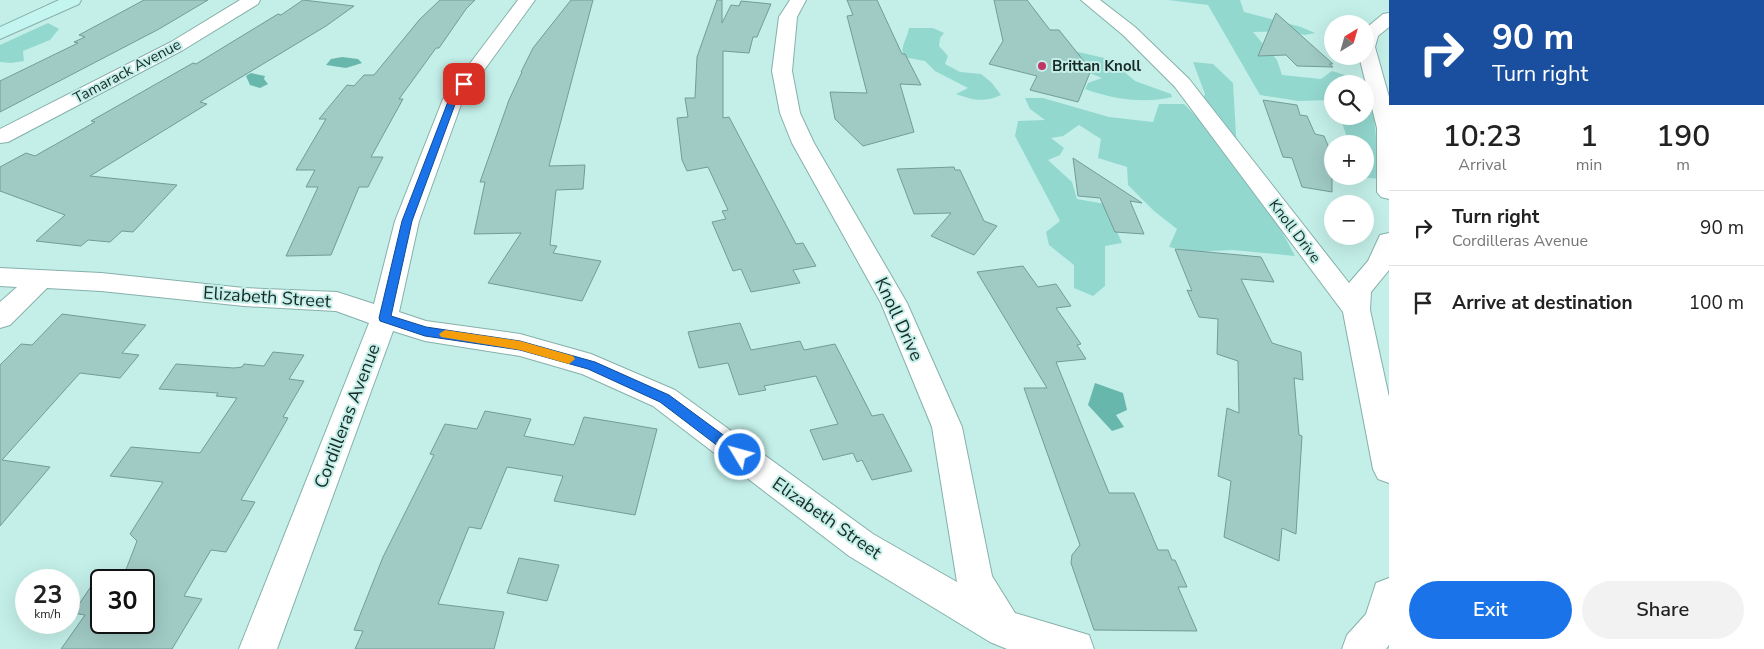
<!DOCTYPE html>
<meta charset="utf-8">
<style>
body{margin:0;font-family:"Nunito Sans",sans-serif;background:#f2f2f2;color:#222;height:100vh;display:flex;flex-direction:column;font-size:19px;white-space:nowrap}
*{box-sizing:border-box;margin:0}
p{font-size:16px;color:#767676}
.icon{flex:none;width:28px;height:28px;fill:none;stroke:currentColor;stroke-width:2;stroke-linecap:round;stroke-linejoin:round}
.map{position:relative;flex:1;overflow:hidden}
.panel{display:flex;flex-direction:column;background:#fff;width:375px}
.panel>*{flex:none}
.top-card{background:#1a4fa0;color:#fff;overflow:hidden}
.needle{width:32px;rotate:37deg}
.controls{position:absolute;left:1324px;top:15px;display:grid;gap:10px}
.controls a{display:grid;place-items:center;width:50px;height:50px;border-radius:50%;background:#fff;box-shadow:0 5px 20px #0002;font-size:25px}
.speed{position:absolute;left:15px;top:569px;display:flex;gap:10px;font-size:25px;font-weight:700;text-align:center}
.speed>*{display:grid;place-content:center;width:65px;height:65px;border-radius:50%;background:#fff;box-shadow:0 5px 20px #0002;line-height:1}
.speed small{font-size:12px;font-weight:400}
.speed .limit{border:2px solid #111;border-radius:8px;background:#fff;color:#111}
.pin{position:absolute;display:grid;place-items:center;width:42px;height:42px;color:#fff;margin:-21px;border-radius:10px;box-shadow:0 2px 8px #0006}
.me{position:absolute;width:55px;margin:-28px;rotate:307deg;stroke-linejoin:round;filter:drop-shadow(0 0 4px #0008)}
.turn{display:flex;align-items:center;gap:18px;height:105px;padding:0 20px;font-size:22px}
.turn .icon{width:65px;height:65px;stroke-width:2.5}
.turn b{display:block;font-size:35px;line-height:42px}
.eta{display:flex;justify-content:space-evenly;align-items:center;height:85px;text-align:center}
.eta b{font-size:30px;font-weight:600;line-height:35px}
.button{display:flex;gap:10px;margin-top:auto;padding:10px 20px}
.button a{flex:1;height:58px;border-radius:30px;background:#1a73e8;color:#fff;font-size:20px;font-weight:600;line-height:58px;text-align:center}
.button a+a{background:#f2f2f2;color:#222}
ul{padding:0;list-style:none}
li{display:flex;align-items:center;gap:15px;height:75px;padding:0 20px;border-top:1px solid #e0e0e0}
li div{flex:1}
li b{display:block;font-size:19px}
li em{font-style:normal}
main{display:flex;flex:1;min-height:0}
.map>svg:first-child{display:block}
</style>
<main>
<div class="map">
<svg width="1389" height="649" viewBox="0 0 1389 649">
<rect width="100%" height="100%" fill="#c3efe8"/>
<!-- green -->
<g fill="#93d8cf">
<path d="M 1168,0 L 1240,0 L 1244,12 L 1301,27 L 1315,33 L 1305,35 L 1286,31 L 1253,32 L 1277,60 L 1282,75 L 1321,79 L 1332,71 L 1361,80 L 1363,84 L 1332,84 L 1332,100 L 1298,101 L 1260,95 L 1208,5 Z"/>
<path d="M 48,23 L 59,29 L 50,40 L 23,51 L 24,61 L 11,63 L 0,62 L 0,45 Z"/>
<path d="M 909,28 L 933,28 L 944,33 L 940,38 L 939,46 L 948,56 L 945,64 L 960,72 L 981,74 L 992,83 L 1001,95 C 984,103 972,100 956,94 L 968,88 L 935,71 L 925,61 L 903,57 C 901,43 907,40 909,28 Z"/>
<path d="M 1060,48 L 1109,59 L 1135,81 L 1171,94 L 1172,97 C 1144,104 1112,99 1085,89 L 1088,83 L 1102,78 L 1074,67 Z"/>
<path d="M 1193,62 L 1213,64 L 1233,83 L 1236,135 L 1246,182 L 1280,228 L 1295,256 L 1233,250 L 1193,252 L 1169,247 L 1177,229 L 1154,211 L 1128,185 L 1127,167 L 1098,158 L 1101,139 L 1079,125 L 1063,136 L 1051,138 L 1064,148 L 1060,155 L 1048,160 L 1072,182 L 1077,199 L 1105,204 L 1122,243 L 1105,246 L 1105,286 L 1093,296 L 1074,288 L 1074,265 L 1049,245 L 1046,232 L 1060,221 L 1015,136 L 1018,121 L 1045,120 L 1030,109 L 1025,98 L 1043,98 L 1109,117 L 1153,122 L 1159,104 L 1184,104 L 1197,117 L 1205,94 Z"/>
<path d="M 1365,88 L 1373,106 L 1380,179 L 1361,177 L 1365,176 L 1365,144 L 1349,144 L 1340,116 L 1365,116 Z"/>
</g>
<!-- water -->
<g fill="#68b7ad">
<path d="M 342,57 L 358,59 L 362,63 L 346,68 L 326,65 L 331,59 Z"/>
<path d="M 251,73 L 265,76 L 264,79 L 268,84 L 260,88 L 250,85 L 246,76 Z"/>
<path d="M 1095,383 L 1123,393 L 1127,410 L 1116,415 L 1124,427 L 1112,431 L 1088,405 Z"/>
</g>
<!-- building -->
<g fill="#a0cac4" stroke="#729c96">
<path d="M 144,0 L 208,0 L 159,29 L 0,112 L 0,81 L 78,43 L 74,42 L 85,37 L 79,35 Z"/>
<path d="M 303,0 L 354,6 L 326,26 L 200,102 L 207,104 L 90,176 L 177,185 L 133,232 L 122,231 L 110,242 L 88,240 L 81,246 L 36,241 L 65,215 L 0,191 L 0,167 L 26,153 L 35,156 L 95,122 L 91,121 L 193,63 L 196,64 L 278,14 L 281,15 Z"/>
<path d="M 440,0 L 475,0 L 466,9 L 439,48 L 436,48 L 399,99 L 403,99 L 371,157 L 383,157 L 368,187 L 359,187 L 331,255 L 286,256 L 318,187 L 306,187 L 315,170 L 296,170 L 326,119 L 319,119 L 347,85 L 354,86 L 364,75 L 374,75 L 420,19 Z"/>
<path d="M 571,0 L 593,0 L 549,166 L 585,165 L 583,189 L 556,190 L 550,245 L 557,246 L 553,253 L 601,261 L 582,301 L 488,283 L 521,233 L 474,234 L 485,182 L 480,182 L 509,100 L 522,72 L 521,72 L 533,48 Z"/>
<path d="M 717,0 L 722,0 L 722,23 L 731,5 L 739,6 L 741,1 L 771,4 L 757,37 L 753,37 L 749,53 L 723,51 L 723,118 L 729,117 L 796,244 L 803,243 L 816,266 L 793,270 L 800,283 L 751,292 L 741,269 L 733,271 L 712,222 L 726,219 L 722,211 L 728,210 L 708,167 L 687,171 L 682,160 L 677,118 L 688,117 L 685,98 L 695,98 L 697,57 Z"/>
<path d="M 847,0 L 877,0 L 902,54 L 905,54 L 921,85 L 900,84 L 914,132 L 863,146 L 835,119 L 830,92 L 867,93 L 847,16 L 853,15 Z"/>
<path d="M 994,0 L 1027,0 L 1050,30 L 1059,30 L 1091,70 L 1078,102 L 1030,90 L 1037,76 L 989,64 L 1003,41 Z"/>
<path d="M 1276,13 L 1333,64 L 1329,64 L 1333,67 L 1297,66 L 1286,55 L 1258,56 Z"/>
<path d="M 1263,100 L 1297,105 L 1300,115 L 1307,116 L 1315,134 L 1324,136 L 1332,155 L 1332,192 L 1302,187 L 1292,158 L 1283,157 Z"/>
<path d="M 1073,158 L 1142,203 L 1130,201 L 1144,234 L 1115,232 L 1100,198 L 1078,196 Z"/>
<path d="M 954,167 L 955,170 L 960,170 L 984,221 L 997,226 L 974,255 L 931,236 L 951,213 L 914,214 L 897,169 Z"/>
<path d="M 1175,249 L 1261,257 L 1274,282 L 1241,279 L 1272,343 L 1301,352 L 1303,380 L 1294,378 L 1299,435 L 1302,436 L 1296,534 L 1282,528 L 1279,561 L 1224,537 L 1231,481 L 1218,476 L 1227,408 L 1239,413 L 1238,361 L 1217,354 L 1218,319 L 1199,317 L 1187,290 L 1192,291 Z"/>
<path d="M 1023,266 L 1038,287 L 1056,284 L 1071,306 L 1056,308 L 1081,344 L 1077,345 L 1086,359 L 1056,362 L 1109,493 L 1134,493 L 1158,550 L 1168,550 L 1172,560 L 1175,560 L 1187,587 L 1178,587 L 1197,631 L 1094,630 L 1071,563 L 1072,555 L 1080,545 L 1024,388 L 1047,388 L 977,272 Z"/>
<path d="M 62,314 L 146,325 L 122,353 L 139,355 L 120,378 L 80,373 L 2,460 L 50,467 L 0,526 L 0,365 L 21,344 L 32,345 Z"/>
<path d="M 740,323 L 751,350 L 800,341 L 804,350 L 835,344 L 872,416 L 883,414 L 912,471 L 872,480 L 862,460 L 857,462 L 853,453 L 823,460 L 810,430 L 838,424 L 816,376 L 764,386 L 766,390 L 739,395 L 728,363 L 699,368 L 688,332 Z"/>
<path d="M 273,352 L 304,355 L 289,379 L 304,381 L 283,417 L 288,418 L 241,500 L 255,502 L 226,552 L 211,550 L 184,596 L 202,599 L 172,649 L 61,649 L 85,615 L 73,613 L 94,582 L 101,583 L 101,622 L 144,622 L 144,580 L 122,580 L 137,541 L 130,534 L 163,482 L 110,476 L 131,447 L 200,453 L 237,398 L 216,396 L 218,393 L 159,389 L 176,364 L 234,368 L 242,367 L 244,364 L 264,366 Z"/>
<path d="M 485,411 L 531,419 L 524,436 L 574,445 L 584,417 L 657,429 L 635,515 L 554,501 L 563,476 L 507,467 L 481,529 L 469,527 L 438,604 L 504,612 L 494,649 L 355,649 L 363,631 L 354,630 L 383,557 L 434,455 L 430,454 L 445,424 L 477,429 Z"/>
<path d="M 519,558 L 559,565 L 547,601 L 507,593 Z"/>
</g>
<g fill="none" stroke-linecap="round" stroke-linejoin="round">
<!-- street casing -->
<g stroke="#86b0aa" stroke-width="2">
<g id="street">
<path d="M 240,0 L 260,0 L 258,4 L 183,50 L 8,142 L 0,143 L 0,129 L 171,42 Z"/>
<path d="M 518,0 L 535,0 L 463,99 L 419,221 L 399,312 L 426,321 L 520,334 L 591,354 L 675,390 L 873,534 L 957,582 L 932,427 L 881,303 L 792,143 L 780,113 L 772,71 L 779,17 L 790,0 L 806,0 L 797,17 L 792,71 L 800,113 L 814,143 L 907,303 L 962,427 L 992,576 L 1015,613 L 1089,635 L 1094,649 L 1007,649 L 990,642 L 849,556 L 653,406 L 582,374 L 520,356 L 425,341 L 393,331 L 277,649 L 239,649 L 369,323 L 336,311 L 244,306 L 101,291 L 47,288 L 10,325 L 0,328 L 0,302 L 17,287 L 0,286 L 0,268 L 101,273 L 244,288 L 337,292 L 374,304 L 395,221 L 443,99 Z"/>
<path d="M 1081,0 L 1100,0 L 1135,27 L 1189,79 L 1349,283 L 1368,261 L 1380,235 L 1389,233 L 1389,270 L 1371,292 L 1370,310 L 1389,397 L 1389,483 L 1378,479 L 1373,469 L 1343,312 L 1175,87 L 1123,35 Z"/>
<path d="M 1389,13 L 1389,27 L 1378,36 L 1375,47 L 1389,97 L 1389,199 L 1381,197 L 1377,192 L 1377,128 L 1359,56 L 1365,56 L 1365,29 L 1383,14 Z"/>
<path d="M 1389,578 L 1389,645 L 1386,649 L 1342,649 L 1347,635 L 1366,614 L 1376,583 Z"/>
</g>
</g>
<!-- secondary casing -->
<g stroke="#86b0aa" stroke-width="2">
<path id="secondary" d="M 59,0 L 81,0 L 79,4 L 0,39 L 0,27 Z"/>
</g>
<!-- street -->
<use href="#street" fill="#fff" fill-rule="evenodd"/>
<!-- secondary -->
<use href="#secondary" fill="#c4f5f0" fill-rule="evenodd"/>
</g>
<!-- route -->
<path fill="#1a73e8" stroke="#114b97" d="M 461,82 L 468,84 L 457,99 L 412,221 L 391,316 L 426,327 L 520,341 L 595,362 L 669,395 L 745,451 L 746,455 L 745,459 L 740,460 L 735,459 L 660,402 L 588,369 L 520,350 L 425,336 L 380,321 L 379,318 L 402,221 L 449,99 Z"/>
<!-- slow -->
<path fill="#f59e0b" d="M 445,330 L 520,341 L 573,356 L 575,359 L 569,364 L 520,350 L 441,337 L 439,334 Z"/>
<!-- markers -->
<circle fill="#c23563" stroke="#c3efe8" stroke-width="2" cx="1042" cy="66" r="5"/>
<g text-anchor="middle" stroke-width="4" stroke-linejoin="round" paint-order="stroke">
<!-- far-poi labels -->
<g font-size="15" font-weight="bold" fill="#182926" stroke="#c3efe8" text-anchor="start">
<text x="1052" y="71">Brittan Knoll</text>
</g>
<!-- far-street labels -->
<g font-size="15" fill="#182926" stroke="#c3efe8">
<text transform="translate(127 71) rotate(-28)" y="5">Tamarack Avenue</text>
<text transform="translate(1295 231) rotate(53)" y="5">Knoll Drive</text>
</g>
<!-- street labels -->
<g font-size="18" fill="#182926" stroke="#c3efe8">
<text transform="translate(267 297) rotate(4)" y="6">Elizabeth Street</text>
<text transform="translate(899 319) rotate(65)" y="6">Knoll Drive</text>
<text transform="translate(347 416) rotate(-69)" y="6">Cordilleras Avenue</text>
<text transform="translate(827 518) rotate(35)" y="6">Elizabeth Street</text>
</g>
</g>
</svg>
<div class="controls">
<a><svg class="needle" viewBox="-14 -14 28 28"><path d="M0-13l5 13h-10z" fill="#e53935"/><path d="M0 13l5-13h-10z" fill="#767676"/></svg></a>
<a><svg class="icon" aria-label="search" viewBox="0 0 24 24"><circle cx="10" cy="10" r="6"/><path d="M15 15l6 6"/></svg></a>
<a>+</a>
<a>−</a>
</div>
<div class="speed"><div>23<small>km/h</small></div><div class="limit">30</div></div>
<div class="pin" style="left:464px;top:84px;background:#d93025"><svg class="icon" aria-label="arrive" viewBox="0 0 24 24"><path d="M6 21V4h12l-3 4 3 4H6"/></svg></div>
<svg class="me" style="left:740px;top:455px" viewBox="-20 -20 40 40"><circle r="17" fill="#1a73e8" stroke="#fff" stroke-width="3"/><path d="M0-11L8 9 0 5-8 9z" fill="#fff"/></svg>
</div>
<section class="panel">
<div class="top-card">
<div class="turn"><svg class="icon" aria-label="right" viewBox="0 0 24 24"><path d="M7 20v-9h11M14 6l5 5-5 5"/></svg><div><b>90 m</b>Turn right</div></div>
</div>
<div class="eta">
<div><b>10:23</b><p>Arrival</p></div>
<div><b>1</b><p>min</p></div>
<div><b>190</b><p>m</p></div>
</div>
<ul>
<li><svg class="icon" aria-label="right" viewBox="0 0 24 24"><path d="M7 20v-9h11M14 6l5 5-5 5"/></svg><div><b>Turn right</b><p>Cordilleras Avenue</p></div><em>90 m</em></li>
<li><svg class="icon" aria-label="arrive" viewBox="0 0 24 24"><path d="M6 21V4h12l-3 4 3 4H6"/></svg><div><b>Arrive at destination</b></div><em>100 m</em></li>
</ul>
<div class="button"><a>Exit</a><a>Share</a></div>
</section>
</main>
